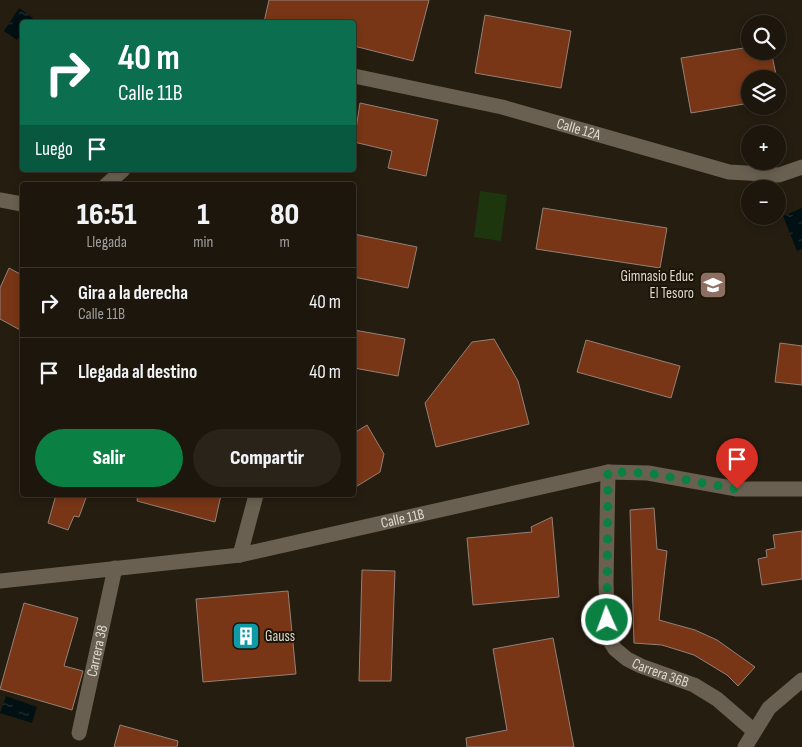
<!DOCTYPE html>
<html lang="es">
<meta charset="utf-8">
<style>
body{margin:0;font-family:"Sofia Sans Condensed",sans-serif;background:#29231a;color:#f1f3f6;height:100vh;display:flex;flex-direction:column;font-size:19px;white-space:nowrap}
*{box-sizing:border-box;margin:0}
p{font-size:16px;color:#a09f9d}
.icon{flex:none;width:28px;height:28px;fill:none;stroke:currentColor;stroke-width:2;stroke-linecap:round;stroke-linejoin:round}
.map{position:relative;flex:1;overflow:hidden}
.drawer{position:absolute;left:20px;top:182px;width:336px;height:315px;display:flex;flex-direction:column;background:#1c160c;border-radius:5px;box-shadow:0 2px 8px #0003,0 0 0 1px #3a352d}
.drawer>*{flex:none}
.top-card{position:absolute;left:20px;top:20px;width:336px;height:152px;border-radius:5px;box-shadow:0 2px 8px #0003,0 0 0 1px #3a352d;background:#0b6e4f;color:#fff;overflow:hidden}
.buttons{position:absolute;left:741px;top:15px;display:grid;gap:10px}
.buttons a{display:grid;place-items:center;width:45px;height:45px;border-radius:50%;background:#1c160c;box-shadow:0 2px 8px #0003,0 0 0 1px #3a352d;font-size:25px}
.pin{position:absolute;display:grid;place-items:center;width:42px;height:42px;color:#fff;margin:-51px -21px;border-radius:50% 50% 50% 0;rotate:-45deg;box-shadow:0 0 5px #0007}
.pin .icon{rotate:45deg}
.me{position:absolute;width:55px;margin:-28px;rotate:358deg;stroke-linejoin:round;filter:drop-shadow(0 0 4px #0008)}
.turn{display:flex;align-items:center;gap:18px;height:105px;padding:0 15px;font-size:22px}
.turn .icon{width:65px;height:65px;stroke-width:2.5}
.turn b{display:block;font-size:35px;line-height:42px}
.then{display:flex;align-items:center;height:48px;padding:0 15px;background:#0003;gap:10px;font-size:19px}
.eta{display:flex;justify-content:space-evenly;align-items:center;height:85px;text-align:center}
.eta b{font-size:30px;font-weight:800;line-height:35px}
.action{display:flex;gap:10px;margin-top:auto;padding:10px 15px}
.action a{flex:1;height:58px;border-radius:30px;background:#0b8043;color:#fff;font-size:20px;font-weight:800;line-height:58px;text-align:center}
.action a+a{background:#29231a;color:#f1f3f6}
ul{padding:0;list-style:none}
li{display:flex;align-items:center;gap:15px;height:70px;padding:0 15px;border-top:1px solid #3a352d}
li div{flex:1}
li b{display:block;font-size:19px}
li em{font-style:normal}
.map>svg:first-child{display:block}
</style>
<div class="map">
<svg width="802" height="747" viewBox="0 0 802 747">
<defs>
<pattern id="water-ripples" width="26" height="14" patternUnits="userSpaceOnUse" patternTransform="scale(1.25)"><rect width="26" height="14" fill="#011012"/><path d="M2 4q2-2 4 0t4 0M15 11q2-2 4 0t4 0" fill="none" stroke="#263233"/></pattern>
</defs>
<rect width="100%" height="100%" fill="#251d10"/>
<!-- garden -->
<path fill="#1e360e" d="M 480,191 L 507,195 L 501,241 L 474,237 Z"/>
<!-- water -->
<g fill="url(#water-ripples)">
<path d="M 19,8 L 33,18 L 30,22 L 22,22 L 22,33 L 17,40 L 4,31 Z"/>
<path d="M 802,208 L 802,249 L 797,251 L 783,216 Z"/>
<path d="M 6,696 L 37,707 L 32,723 L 0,713 Z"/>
</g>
<!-- building -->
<g fill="#783616" stroke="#938078">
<path d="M 269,0 L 429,0 L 413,61 L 354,46 L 354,22 L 264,22 Z"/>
<path d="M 485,15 L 571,31 L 561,88 L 475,73 Z"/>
<path d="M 750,47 L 750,51 L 771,51 L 777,79 L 750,79 L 750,103 L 691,113 L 681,58 Z"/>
<path d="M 360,103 L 438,120 L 426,176 L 388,168 L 392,151 L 354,142 Z"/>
<path d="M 543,208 L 667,228 L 660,268 L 536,249 Z"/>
<path d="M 354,234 L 417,247 L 408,288 L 354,277 Z"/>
<path d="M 9,268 L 22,275 L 22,331 L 0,319 L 0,288 Z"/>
<path d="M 354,330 L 405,339 L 398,376 L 354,368 Z"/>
<path d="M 494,339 L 518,381 L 529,424 L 436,447 L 425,403 L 472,342 Z"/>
<path d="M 586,340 L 680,366 L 671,398 L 577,372 Z"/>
<path d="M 780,343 L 802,346 L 802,385 L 775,382 Z"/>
<path d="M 367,425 L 384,454 L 380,472 L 354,488 L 354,433 Z"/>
<path d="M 56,495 L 87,495 L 79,517 L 74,516 L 68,530 L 48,523 Z"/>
<path d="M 138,495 L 221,495 L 215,522 L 137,501 Z"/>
<path d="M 654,508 L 657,549 L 667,551 L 659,620 L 695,630 L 717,640 L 755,667 L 738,686 L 727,675 L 694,655 L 662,645 L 634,643 L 630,510 Z"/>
<path d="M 552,517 L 559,597 L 473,605 L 467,538 L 532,532 L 531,527 Z"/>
<path d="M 802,531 L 802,579 L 762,585 L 758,559 L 767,557 L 766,550 L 775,548 L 773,535 Z"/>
<path d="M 362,570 L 395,571 L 391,681 L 359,681 Z"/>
<path d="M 288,591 L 296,674 L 203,682 L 196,599 Z"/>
<path d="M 24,603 L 78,618 L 64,666 L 83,671 L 72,710 L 0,689 Z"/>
<path d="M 553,638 L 574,747 L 467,747 L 466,738 L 507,730 L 493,649 Z"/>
<path d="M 120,725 L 178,741 L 177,747 L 114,747 Z"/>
</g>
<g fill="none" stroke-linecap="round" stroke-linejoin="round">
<!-- minor -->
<g stroke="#6a6051" stroke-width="15">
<path id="s1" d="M 354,76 L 502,107 L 729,172 L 779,175 L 802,167"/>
<path d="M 106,185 L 123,170"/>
<path d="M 0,200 L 22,204"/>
<path id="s2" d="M 608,472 L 606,583 L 608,638 L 615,649 L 627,659 L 641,666 L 694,685 L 717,699 L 754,731"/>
<path d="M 240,555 L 256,495"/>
<path id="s3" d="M 0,581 L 240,555 L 608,472 L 648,473 L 737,489 L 802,489"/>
<path id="s4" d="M 79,733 L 115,568"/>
<path d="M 745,747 L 769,708 L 802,680"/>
</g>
</g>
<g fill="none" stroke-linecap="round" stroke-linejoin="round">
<!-- route -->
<path stroke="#0b8043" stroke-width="9" stroke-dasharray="0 16.2" d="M 607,620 L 608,472 L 648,473 L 737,489"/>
</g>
<!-- icons -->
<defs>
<g id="school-square" transform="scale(1.4375)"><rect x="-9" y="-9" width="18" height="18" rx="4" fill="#8d6e63" stroke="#1b1407"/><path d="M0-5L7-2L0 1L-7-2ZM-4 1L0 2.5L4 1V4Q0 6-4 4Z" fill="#fff"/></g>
<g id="building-square" transform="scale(1.4375)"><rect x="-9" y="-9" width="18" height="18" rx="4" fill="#0f9aa8" stroke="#1b1407"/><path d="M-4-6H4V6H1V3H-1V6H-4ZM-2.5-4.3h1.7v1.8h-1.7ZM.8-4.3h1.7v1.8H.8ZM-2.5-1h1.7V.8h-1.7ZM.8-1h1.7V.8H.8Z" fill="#fff"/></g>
</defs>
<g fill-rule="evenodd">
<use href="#school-square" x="713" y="285"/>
<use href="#building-square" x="246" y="636"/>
</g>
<g text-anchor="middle" stroke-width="4" stroke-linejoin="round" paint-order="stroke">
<!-- street labels -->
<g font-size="15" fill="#dfdad1" stroke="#1b1407">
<text dy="5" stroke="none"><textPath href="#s1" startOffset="231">Calle 12A</textPath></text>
<text dy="5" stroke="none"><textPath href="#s3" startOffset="408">Calle 11B</textPath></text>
<text dy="5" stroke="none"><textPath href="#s4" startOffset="84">Carrera 38</textPath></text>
<text dy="5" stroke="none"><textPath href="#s2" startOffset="231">Carrera 36B</textPath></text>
</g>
<!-- poi labels -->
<g font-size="15" fill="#dfdad1" stroke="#1b1407" text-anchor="end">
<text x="694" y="281">Gimnasio Educ<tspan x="694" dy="17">El Tesoro</tspan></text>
<text x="265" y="641" text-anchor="start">Gauss</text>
</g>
</g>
</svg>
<div class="buttons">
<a><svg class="icon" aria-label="search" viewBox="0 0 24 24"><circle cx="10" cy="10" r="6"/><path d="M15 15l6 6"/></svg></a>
<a><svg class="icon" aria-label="layers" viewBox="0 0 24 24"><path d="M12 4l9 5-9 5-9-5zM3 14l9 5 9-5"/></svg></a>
<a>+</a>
<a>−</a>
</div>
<div class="pin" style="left:737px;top:489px;background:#d93025"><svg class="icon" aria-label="arrive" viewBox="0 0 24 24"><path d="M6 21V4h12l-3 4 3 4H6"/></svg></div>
<svg class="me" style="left:607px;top:620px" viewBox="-20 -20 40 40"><circle r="17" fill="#0b8043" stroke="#fff" stroke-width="3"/><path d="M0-11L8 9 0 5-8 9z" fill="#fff"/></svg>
<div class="top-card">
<div class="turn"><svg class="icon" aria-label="right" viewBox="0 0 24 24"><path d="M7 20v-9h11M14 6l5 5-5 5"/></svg><div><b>40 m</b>Calle 11B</div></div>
<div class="then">Luego<svg class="icon" aria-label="arrive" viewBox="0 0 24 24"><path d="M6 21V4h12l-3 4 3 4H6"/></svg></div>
</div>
<section class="drawer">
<div class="eta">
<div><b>16:51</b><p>Llegada</p></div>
<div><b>1</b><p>min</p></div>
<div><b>80</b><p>m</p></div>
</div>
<ul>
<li><svg class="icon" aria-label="right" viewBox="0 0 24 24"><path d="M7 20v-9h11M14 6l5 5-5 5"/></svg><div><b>Gira a la derecha</b><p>Calle 11B</p></div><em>40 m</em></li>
<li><svg class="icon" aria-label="arrive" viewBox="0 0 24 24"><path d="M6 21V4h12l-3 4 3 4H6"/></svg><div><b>Llegada al destino</b></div><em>40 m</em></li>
</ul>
<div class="action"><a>Salir</a><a>Compartir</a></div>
</section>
</div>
